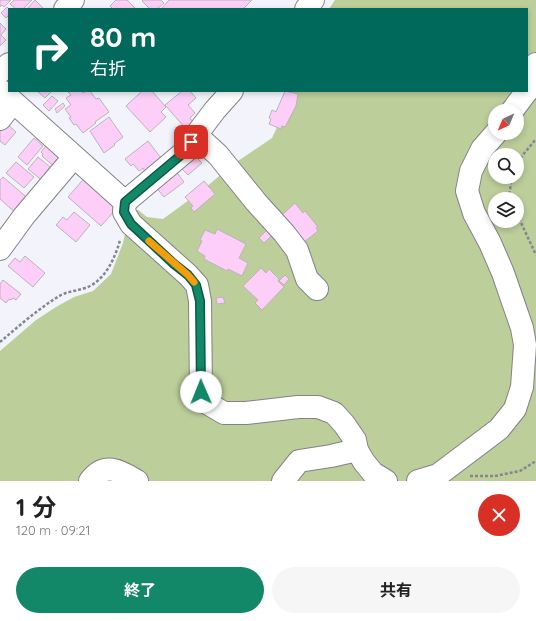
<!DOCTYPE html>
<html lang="ja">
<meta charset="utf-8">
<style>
body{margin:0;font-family:Quicksand,"Noto Sans JP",sans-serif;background:#f6f6f6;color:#222;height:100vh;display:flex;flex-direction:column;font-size:15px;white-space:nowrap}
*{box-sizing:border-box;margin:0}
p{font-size:13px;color:#767676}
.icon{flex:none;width:22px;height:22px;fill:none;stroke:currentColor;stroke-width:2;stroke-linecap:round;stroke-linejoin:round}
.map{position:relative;height:481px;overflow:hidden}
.sheet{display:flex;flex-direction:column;background:#fff;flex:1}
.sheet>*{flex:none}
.banner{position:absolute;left:8px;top:8px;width:520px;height:84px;border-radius:0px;box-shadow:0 2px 6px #0003;background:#00695c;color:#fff;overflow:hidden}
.needle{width:26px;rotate:224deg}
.controls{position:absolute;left:488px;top:104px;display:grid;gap:8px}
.controls a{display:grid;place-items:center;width:36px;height:36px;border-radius:50%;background:#fff;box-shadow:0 2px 6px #0003;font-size:20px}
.pin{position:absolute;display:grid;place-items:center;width:34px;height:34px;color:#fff;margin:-17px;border-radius:8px;box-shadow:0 2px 6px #0006}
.me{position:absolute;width:44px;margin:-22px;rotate:359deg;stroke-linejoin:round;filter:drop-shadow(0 0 3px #0008)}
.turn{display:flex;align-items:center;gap:14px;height:84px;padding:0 16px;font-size:18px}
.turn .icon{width:52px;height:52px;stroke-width:2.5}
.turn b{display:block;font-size:28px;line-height:34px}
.round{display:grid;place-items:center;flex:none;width:42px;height:42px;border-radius:21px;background:#f6f6f6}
.headline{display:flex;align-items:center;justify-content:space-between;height:68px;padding:0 16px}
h1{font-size:24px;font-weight:700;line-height:30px}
.button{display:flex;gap:8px;margin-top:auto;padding:8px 16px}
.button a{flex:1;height:46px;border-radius:24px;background:#128868;color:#fff;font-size:16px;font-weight:700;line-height:46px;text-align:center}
.button a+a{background:#f6f6f6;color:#222}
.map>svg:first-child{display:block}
</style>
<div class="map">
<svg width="536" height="481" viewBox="0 0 536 481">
<rect width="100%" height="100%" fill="#f3f4fb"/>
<!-- forest -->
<path fill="#bcce9a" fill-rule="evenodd" d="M 335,0 L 536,0 L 536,481 L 0,481 L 0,351 L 36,320 L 56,307 L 74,297 L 93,291 L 111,274 L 123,243 L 130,211 L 138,210 L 147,217 L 163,219 L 200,192 L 235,163 L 272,138 L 294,91 L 527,91 L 527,9 L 329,9 ZM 495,111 L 517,111 L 517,133 L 495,133 ZM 495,155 L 517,155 L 517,177 L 495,177 ZM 495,199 L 517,199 L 517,221 L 495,221 Z"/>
<!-- building -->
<g fill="#fdcff8" stroke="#bab4b9">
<path d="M 0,0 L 11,0 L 4,7 L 2,5 L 0,7 Z"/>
<path d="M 14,0 L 32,0 L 23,9 L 16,9 L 10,4 Z"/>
<path d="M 35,0 L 44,9 L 27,9 Z"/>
<path d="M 116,0 L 127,0 L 136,9 L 113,9 L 110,6 Z"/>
<path d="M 143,0 L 161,0 L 164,3 L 157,9 L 150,9 L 142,1 Z"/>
<path d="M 169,0 L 252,0 L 243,9 L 161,9 Z"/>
<path d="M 7,7 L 9,9 L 9,15 L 6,18 L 1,13 Z"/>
<path d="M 0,23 L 6,29 L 1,35 L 6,40 L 0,46 Z"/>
<path d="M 37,91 L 52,91 L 45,98 Z"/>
<path d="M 70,91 L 82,91 L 83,93 L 86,91 L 90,91 L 96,99 L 99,98 L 109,112 L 95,122 L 96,123 L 83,133 L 76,124 L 74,125 L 69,118 L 71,117 L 65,109 L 71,105 L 66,98 L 71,95 L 68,92 Z"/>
<path d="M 142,91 L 152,91 L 166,107 L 161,112 L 166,117 L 150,132 L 126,106 Z"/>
<path d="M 182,91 L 190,91 L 196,98 L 188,105 L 195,113 L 190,118 L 193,122 L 186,129 L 165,105 Z"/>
<path d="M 285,91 L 298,94 L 296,106 L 285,127 L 282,126 L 281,129 L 269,124 L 271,119 L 269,118 L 272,110 L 276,112 Z"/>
<path d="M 52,96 L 58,101 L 49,111 L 43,105 Z"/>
<path d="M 63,103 L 65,106 L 57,113 L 55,109 Z"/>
<path d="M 109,117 L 123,137 L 114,144 L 115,145 L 104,153 L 90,131 Z"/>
<path d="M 6,123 L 16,132 L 5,145 L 0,141 L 0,129 Z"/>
<path d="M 34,138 L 43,146 L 27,165 L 18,157 Z"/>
<path d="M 148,141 L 161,158 L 145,171 L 143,168 L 139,171 L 133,164 L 131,166 L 125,159 Z"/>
<path d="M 49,142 L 63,162 L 57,169 L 42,156 L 43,154 L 41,152 Z"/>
<path d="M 193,154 L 202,163 L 188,175 L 179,166 Z"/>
<path d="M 38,157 L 50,167 L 47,171 L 52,175 L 45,183 L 28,169 Z"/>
<path d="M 16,162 L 34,177 L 24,188 L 6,173 Z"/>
<path d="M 175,170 L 184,182 L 164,197 L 155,186 Z"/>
<path d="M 87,175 L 117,208 L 101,226 L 68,197 Z"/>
<path d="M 3,177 L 31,201 L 19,216 L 0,199 L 0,180 Z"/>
<path d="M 204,181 L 215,194 L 194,212 L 191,208 L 193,206 L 185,197 Z"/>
<path d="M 295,203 L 303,213 L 305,211 L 318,227 L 316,228 L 318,231 L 304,242 L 280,217 Z"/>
<path d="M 74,212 L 90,225 L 76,242 L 56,225 L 63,217 L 67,220 Z"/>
<path d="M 269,228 L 274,233 L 264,243 L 259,238 Z"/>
<path d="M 217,229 L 246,244 L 239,258 L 248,263 L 242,276 L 228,269 L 227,271 L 204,259 L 205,256 L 197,251 L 202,241 L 200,240 L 205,230 L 215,234 Z"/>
<path d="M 25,256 L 45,273 L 33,287 L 8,266 L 15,258 L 20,262 Z"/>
<path d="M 261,268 L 266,273 L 269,269 L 279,279 L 278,281 L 284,287 L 262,310 L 255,303 L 258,300 L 243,286 Z"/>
<path d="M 285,275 L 289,279 L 284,285 L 279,281 Z"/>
<path d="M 3,280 L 21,294 L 16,300 L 13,298 L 11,300 L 9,299 L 6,303 L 0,298 L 0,284 Z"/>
<path d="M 223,297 L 225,303 L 217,304 L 216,298 Z"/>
</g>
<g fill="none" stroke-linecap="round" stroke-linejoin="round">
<!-- minor casing -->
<g stroke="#828289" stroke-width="24">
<g id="minor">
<path d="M 65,9 L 73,0"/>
<path d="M 306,9 L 313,0"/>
<path d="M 0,72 L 9,64"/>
<path d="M 0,90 L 125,202 L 187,150 L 196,135 L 215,110 L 232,91"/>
<path d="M 527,91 L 529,76 L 536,64"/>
<path d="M 512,111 L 527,91"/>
<path d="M 0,119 L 13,102"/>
<path d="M 196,135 L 218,155 L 256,202 L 284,233 L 297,250 L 307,279 L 317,289"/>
<path d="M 125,202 L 124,212 L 131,224 L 188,275 L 197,285 L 200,301 L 201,392 L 207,403 L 224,413 L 246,413 L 298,407 L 318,407 L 334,413 L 344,424 L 355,440 L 357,450 L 364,462 L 373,473 L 386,481"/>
<path d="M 0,249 L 24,216 L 74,157"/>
<path d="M 90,481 C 105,461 120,471 137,481"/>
<path d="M 283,481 L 299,461 L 331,456 L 357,450"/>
<path d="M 418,481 L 438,475 L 499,429 L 515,409 L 522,387 L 525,345 L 522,328 L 503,273 L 490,243 L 474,213 L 467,191 L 471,171 L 482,149 L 496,133"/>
</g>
</g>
<!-- path -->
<g stroke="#86868c" stroke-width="2.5" stroke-dasharray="3 2" stroke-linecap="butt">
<path d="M 517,162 L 536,139"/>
<path d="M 510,199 L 509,196 L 512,177"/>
<path d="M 517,214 L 536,255"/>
<path d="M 0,342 C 19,326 39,308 61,295 C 69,291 77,291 85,288 C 104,282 115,259 120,240"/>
<path d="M 470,476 L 495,476 L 520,471 L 536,461"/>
</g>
<!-- minor -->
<use href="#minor" stroke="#fff" stroke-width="22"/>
</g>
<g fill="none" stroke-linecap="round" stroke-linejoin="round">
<!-- route casing -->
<g stroke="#0c5844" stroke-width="10">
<path id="route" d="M 191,142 L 187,150 L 125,202 L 124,212 L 131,224 L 174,264 L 188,275 L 196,285 L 200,301 L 201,392"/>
</g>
<!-- route -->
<use href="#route" stroke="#128868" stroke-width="7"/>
<!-- slow -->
<path stroke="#f59e0b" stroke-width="7" d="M 149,241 L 188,275 L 194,282"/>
</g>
</svg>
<div class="controls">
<a><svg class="needle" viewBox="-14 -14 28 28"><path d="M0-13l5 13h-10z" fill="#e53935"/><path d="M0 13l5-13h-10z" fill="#767676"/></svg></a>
<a><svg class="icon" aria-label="search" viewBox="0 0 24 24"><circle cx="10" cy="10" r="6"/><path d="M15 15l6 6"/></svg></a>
<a><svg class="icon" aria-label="layers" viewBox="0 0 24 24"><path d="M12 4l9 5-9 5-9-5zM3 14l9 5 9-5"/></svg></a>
</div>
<div class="pin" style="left:191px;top:142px;background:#d93025"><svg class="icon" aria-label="arrive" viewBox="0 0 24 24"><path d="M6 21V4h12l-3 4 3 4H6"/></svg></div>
<svg class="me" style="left:201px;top:392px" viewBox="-20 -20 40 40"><circle r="19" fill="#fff"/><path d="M0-13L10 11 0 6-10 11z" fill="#128868"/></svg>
<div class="banner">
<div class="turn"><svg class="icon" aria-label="right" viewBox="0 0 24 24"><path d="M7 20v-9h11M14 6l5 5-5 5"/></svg><div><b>80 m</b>右折</div></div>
</div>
</div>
<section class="sheet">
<div class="headline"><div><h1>1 分</h1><p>120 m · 09:21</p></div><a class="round" style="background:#d93025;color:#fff"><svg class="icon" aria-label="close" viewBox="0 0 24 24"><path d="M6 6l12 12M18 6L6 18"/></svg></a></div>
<div class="button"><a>終了</a><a>共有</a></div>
</section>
